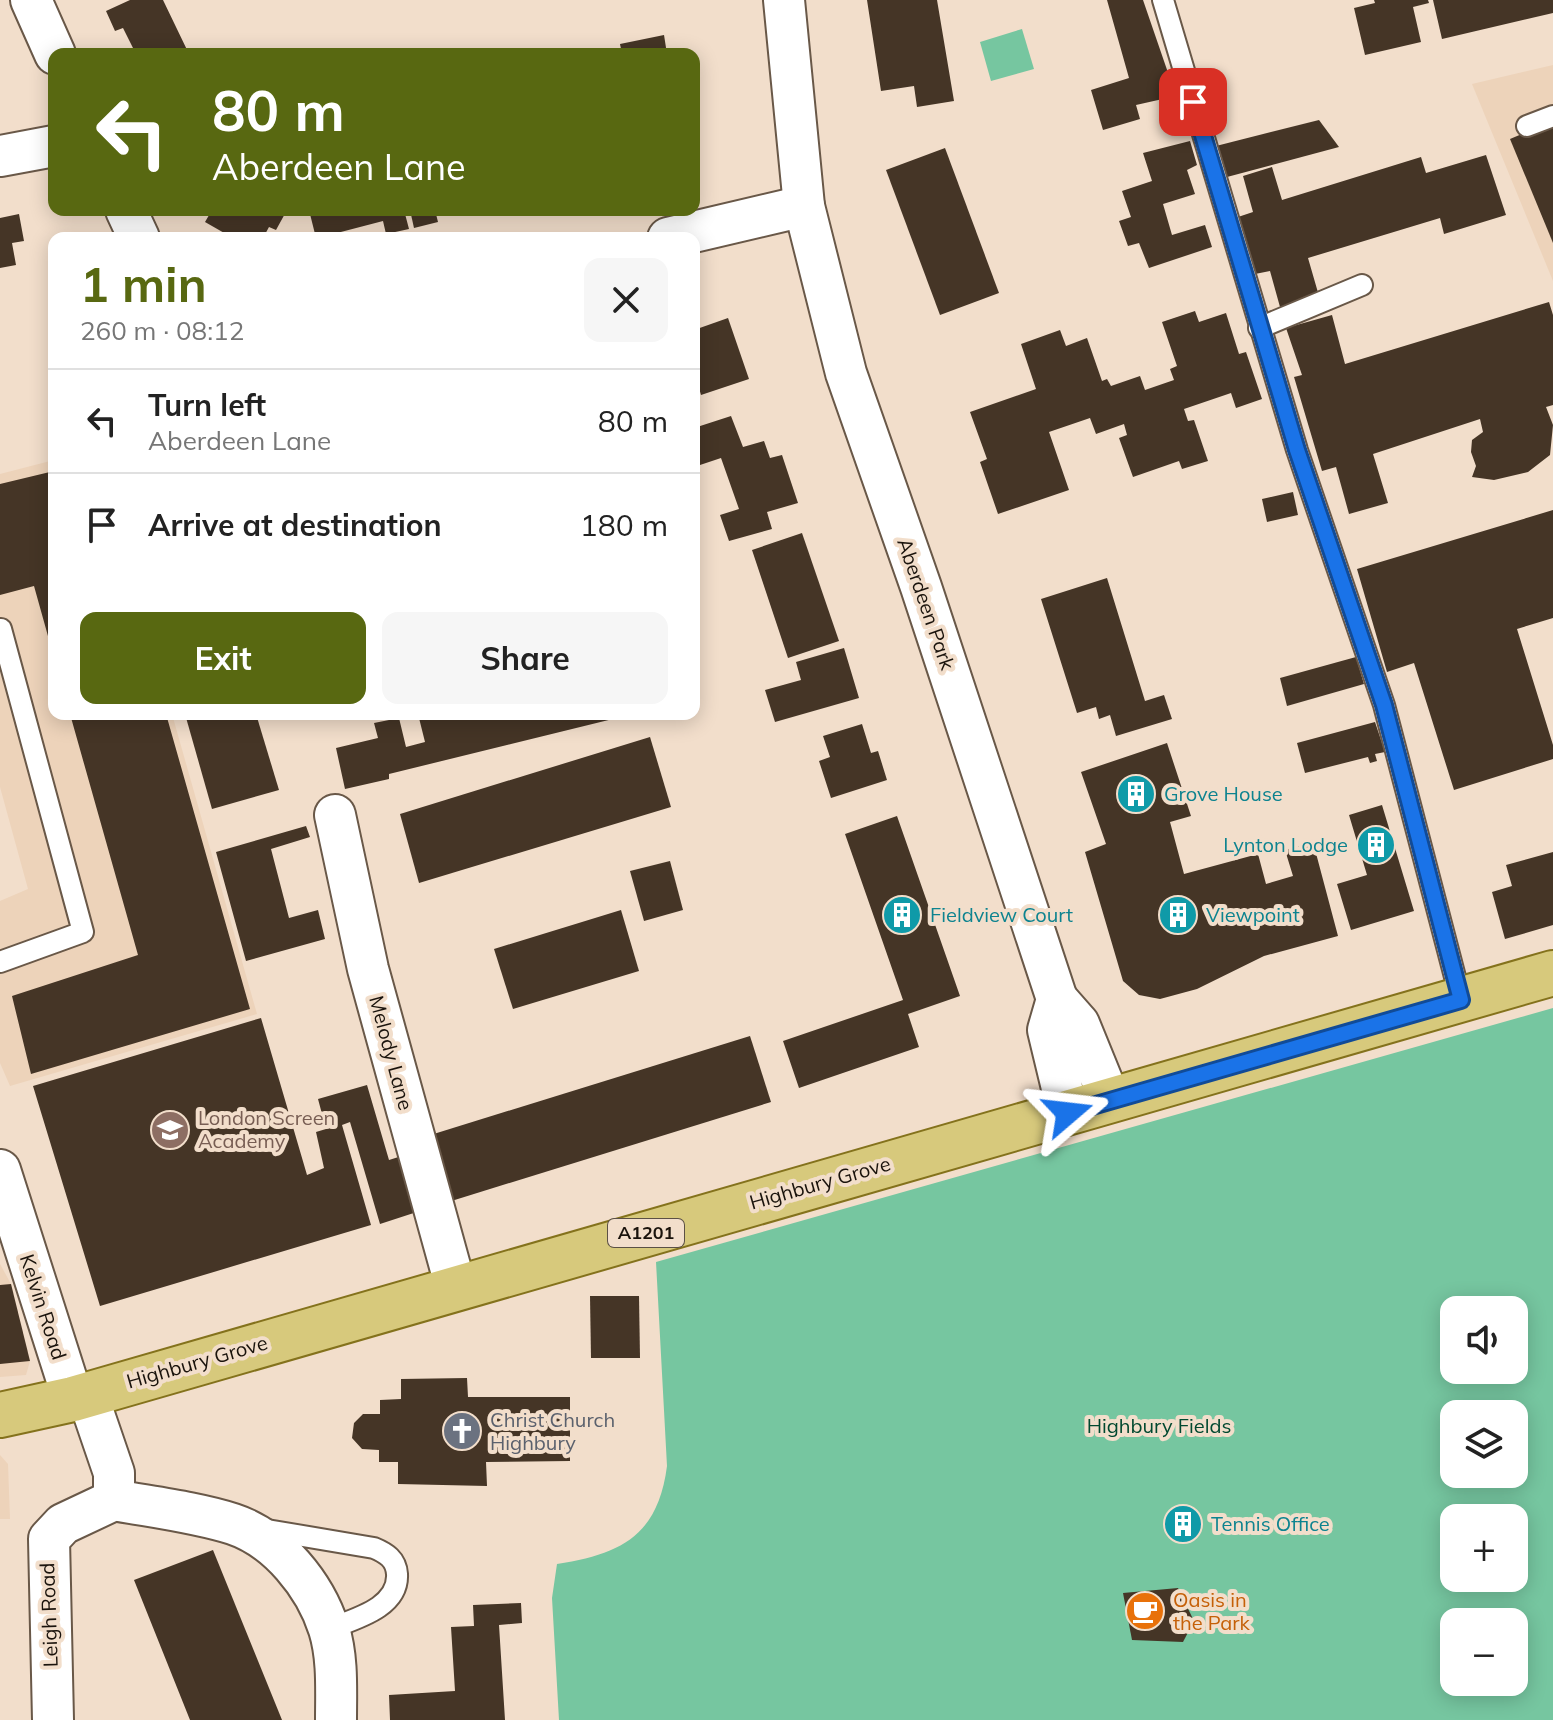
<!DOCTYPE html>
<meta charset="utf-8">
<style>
body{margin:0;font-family:Mulish,sans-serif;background:#f6f6f6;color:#222;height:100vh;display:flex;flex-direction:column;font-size:30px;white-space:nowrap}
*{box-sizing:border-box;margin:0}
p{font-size:26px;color:#767676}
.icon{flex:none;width:44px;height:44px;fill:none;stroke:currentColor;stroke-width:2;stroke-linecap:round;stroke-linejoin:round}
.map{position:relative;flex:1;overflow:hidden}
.side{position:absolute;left:48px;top:232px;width:652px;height:488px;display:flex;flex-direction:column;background:#fff;border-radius:16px;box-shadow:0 4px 20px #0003}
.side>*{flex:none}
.top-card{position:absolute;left:48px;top:48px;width:652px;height:168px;border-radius:16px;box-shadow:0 4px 20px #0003;background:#586811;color:#fff;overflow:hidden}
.fabs{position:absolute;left:1440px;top:1296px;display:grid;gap:16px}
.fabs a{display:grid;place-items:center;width:88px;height:88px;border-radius:16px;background:#fff;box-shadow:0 4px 20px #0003;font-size:40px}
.pin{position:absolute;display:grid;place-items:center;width:68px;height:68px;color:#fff;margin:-34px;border-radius:16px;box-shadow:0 4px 12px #0006}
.me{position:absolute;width:88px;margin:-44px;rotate:73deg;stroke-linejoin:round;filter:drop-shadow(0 0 6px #0008)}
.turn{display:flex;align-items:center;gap:28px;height:168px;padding:0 32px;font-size:36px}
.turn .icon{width:104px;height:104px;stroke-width:2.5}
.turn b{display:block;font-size:56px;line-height:68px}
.round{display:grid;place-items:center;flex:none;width:84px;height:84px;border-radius:16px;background:#f6f6f6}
.headline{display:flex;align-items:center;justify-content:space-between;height:136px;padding:0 32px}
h1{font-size:48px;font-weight:700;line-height:60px;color:#586811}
.button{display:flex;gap:16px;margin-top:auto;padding:16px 32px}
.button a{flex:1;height:92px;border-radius:16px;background:#586811;color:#fff;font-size:32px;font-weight:700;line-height:92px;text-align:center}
.button a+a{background:#f6f6f6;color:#222}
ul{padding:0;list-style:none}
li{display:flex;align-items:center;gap:24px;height:104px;padding:0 32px;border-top:2px solid #e0e0e0}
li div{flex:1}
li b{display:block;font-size:30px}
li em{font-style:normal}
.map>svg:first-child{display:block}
</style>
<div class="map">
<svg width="1553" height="1720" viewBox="0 0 1553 1720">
<rect width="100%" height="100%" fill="#f2decb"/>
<!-- built -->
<g fill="#edd3ba">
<path d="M 1553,65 L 1553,281 L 1472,84 Z"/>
<path d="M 54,460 L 54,714 L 172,714 L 257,1014 L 10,1086 L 0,1063 L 0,901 L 28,889 L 0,787 L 0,474 Z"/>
<path d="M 0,1264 L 11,1284 L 30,1361 L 26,1375 L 0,1377 Z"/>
<path d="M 0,1455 L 8,1464 L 10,1519 L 0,1519 Z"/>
</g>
<!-- green -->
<g fill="#76c6a0" fill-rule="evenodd">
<path d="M 1022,29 L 1034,69 L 991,81 L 980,42 Z"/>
<path d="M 1553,1008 L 1553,1720 L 559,1720 L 552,1598 L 557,1564 C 622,1554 658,1535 667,1466 L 656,1262 ZM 1454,1310 L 1514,1310 L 1514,1370 L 1454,1370 ZM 1454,1414 L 1514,1414 L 1514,1474 L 1454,1474 ZM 1454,1518 L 1514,1518 L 1514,1578 L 1454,1578 ZM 1454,1622 L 1514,1622 L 1514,1682 L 1454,1682 Z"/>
</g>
<!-- building -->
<g fill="#453526">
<path d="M 130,0 L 163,0 L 189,54 L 136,54 L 123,28 L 115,31 L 106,11 Z"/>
<path d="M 867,0 L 937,0 L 954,101 L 917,107 L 914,86 L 881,91 Z"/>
<path d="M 1107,0 L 1143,0 L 1176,96 L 1136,105 L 1140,119 L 1103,130 L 1091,90 L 1129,78 Z"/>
<path d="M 1374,0 L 1428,0 L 1429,3 L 1413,7 L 1421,42 L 1365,55 L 1354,8 L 1375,3 Z"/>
<path d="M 1433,0 L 1553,0 L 1553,13 L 1442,39 Z"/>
<path d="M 664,35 L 667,54 L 622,54 L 620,44 Z"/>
<path d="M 1319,120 L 1339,147 L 1227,177 L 1216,146 Z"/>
<path d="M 1553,121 L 1553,243 L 1510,139 Z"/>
<path d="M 1190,141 L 1197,165 L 1187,170 L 1195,194 L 1163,204 L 1172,235 L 1205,225 L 1212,247 L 1149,268 L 1139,243 L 1128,246 L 1119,221 L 1131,217 L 1122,191 L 1152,181 L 1143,153 Z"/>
<path d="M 945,148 L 999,293 L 940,315 L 886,170 Z"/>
<path d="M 1486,155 L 1506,215 L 1444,234 L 1440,218 L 1308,258 L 1319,296 L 1280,307 L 1270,271 L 1255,274 L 1238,217 L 1253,212 L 1243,176 L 1272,167 L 1282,200 L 1421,157 L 1426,173 Z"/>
<path d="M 212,210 L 287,210 L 276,230 L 269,227 L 263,238 L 233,238 L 205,222 Z"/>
<path d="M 309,210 L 404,210 L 409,229 L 386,234 L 383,221 L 337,233 L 338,238 L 316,238 Z"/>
<path d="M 410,210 L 435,210 L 438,222 L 414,228 Z"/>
<path d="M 19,214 L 24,241 L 12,243 L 16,265 L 0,268 L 0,218 Z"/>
<path d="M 1549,302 L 1553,315 L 1553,405 L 1546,407 L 1553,425 L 1550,455 L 1528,472 L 1494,480 L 1472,477 L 1476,466 L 1471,452 L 1472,440 L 1483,432 L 1480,419 L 1373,454 L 1388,503 L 1349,514 L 1336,467 L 1322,471 L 1294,377 L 1302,375 L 1286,328 L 1332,315 L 1345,364 Z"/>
<path d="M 1195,311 L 1199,322 L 1226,313 L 1239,354 L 1246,352 L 1262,399 L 1236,408 L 1231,393 L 1184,409 L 1188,421 L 1194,420 L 1208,461 L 1182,469 L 1179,461 L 1133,477 L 1119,438 L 1127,435 L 1124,424 L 1096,434 L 1090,418 L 1049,432 L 1069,490 L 998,514 L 980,462 L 987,459 L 970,412 L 1036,389 L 1021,344 L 1060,330 L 1066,346 L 1087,338 L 1102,381 L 1107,379 L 1111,386 L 1140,376 L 1145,390 L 1174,380 L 1170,369 L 1177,366 L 1162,322 Z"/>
<path d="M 728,318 L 749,379 L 701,395 L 694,371 L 694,330 Z"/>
<path d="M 731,416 L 743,447 L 764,441 L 770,458 L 782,455 L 798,503 L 767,512 L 772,529 L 729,541 L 720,515 L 739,509 L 721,458 L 700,465 L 694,448 L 694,428 Z"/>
<path d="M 54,471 L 54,654 L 53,654 L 34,586 L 0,595 L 0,484 Z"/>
<path d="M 1293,492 L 1298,515 L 1267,522 L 1262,499 Z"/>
<path d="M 1553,510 L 1553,618 L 1517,629 L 1553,745 L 1553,759 L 1454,790 L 1414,663 L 1387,672 L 1357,569 Z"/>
<path d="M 802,533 L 839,641 L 788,658 L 752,550 Z"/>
<path d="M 1107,578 L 1145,701 L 1164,695 L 1172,719 L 1116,736 L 1110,715 L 1099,719 L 1096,707 L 1077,713 L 1041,599 Z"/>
<path d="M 844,648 L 859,698 L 775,722 L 765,690 L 801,680 L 796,662 Z"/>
<path d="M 1356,657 L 1364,684 L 1287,706 L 1280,678 Z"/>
<path d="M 70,714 L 166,714 L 250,1009 L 31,1074 L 12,996 L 138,955 Z"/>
<path d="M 185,714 L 256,714 L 279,790 L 212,809 Z"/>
<path d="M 418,714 L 629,714 L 629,715 L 389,774 L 389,779 L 345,789 L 336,748 L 378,738 L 374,723 L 399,718 L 406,747 L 425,742 Z"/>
<path d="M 1375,722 L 1385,752 L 1375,754 L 1377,761 L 1370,763 L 1368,757 L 1305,773 L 1297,743 Z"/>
<path d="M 862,724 L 871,753 L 878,751 L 887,780 L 831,798 L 819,761 L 830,757 L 823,736 Z"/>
<path d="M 650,737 L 671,807 L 419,883 L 400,814 Z"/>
<path d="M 1167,743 L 1191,816 L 1170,822 L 1184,874 L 1258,854 L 1266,884 L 1293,876 L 1285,850 L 1313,842 L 1338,936 L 1264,956 L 1197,989 L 1160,999 L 1139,995 L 1123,981 L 1085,852 L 1106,844 L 1081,772 Z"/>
<path d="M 1382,805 L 1414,911 L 1351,930 L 1337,884 L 1367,875 L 1349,815 Z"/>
<path d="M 897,816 L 960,996 L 908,1014 L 919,1047 L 799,1088 L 783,1041 L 903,1000 L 845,834 Z"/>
<path d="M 306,826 L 310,837 L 271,849 L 289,918 L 318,910 L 325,939 L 246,961 L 216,852 Z"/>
<path d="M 1553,852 L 1553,925 L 1505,939 L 1492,892 L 1512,886 L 1506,865 Z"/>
<path d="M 670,861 L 683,910 L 644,921 L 630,871 Z"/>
<path d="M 621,910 L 639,971 L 513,1009 L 494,949 Z"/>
<path d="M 261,1018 L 307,1175 L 324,1168 L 316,1132 L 326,1129 L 318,1099 L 367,1085 L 389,1160 L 408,1154 L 426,1209 L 380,1224 L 350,1122 L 342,1125 L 371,1225 L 100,1306 L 33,1086 Z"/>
<path d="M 750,1036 L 771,1102 L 445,1203 L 424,1137 Z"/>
<path d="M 11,1284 L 30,1361 L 0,1364 L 0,1285 Z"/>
<path d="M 590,1296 L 639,1296 L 640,1358 L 591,1358 Z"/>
<path d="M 467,1378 L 468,1397 L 570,1397 L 570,1461 L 486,1462 L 487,1486 L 398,1484 L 398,1462 L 379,1462 L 379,1450 L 362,1449 L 352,1438 L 354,1423 L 363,1414 L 380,1414 L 380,1400 L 401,1399 L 401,1379 Z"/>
<path d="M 1188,1512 L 1194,1532 L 1178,1537 L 1172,1517 Z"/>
<path d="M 213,1550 L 282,1720 L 190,1720 L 134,1580 Z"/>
<path d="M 1178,1588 L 1194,1621 L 1183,1642 L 1132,1640 L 1123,1593 Z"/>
<path d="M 521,1603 L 522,1623 L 499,1625 L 505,1720 L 390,1720 L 389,1695 L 455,1691 L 451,1627 L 474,1626 L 473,1605 Z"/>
<path d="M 1449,1635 L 1454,1637 L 1454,1660 L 1443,1657 Z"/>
</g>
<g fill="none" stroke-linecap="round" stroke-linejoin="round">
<!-- lane casing -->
<g stroke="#695848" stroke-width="24">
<g id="lane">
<path d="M 1163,0 L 1297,450 L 1384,705 L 1461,1000"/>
<path d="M 1527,126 L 1553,116"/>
<path d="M 1259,328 L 1362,285"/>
<path d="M 0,962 L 83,932 L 1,629"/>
<path d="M 261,1529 L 374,1548 C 386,1553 396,1559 397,1574 C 399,1608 354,1619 329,1629"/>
</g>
</g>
<!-- street casing -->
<g stroke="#695848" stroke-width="44">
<g id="street">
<path d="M 31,0 L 55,54"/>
<path d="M 784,0 L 804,206 L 846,373 L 921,587 L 1057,999"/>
<path d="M 0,156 L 54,146"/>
<path d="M 126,210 L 139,238"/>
<path d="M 668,238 L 804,206"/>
<path d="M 335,815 L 368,969 L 456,1288"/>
<path d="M 1068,1113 L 1048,1030 L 1057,999 L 1079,1024 L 1110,1100"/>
<path d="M 0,1170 L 73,1399"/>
<path d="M 87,1394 L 114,1473 L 114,1500 C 152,1507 195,1512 233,1524 C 278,1539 315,1585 329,1629 C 338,1658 336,1690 336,1720"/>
<path d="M 53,1720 L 49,1539 L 63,1524 L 114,1500"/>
</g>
</g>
<!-- primary casing -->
<g stroke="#84721c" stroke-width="48">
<path id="primary" d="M 0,1415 L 73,1399 L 1553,973"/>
</g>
<!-- lane -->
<use href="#lane" stroke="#fff" stroke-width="20"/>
<!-- street -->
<use href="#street" stroke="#fff" stroke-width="40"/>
<!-- primary -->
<use href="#primary" stroke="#d7c97c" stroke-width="44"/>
</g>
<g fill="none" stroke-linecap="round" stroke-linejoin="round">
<!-- route casing -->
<g stroke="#114b97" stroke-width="20">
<path id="route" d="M 1068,1113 L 1461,1000 L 1384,705 L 1297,450 L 1193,102"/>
</g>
<!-- route -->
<use href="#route" stroke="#1a73e8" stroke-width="14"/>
</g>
<!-- icons -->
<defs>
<g id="building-disc" transform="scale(2)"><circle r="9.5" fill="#0f9aa8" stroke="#f2decb"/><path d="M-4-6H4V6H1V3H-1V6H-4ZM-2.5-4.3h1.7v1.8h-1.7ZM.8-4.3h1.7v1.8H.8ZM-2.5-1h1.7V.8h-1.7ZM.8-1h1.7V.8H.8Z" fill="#fff"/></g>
<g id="university-disc" transform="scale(2)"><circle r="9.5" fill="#8d6e63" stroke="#f2decb"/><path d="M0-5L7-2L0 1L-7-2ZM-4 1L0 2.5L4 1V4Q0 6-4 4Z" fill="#fff"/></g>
<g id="church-disc" transform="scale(2)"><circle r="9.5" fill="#6b7280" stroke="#f2decb"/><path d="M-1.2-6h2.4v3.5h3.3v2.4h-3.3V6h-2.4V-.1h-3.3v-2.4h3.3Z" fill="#fff"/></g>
<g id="cafe-disc" transform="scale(2)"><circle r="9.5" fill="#e8710a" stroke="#f2decb"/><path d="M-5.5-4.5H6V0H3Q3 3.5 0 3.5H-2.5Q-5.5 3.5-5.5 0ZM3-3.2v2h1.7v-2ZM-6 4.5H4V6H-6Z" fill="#fff"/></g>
</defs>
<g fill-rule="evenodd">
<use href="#building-disc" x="1136" y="794"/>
<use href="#building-disc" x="1376" y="845"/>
<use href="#building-disc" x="902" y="915"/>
<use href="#building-disc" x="1178" y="915"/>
<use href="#university-disc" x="170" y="1130"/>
<use href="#church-disc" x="462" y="1431"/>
<use href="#building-disc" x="1183" y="1524"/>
<use href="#cafe-disc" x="1145" y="1611"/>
</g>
<g text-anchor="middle" stroke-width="8" stroke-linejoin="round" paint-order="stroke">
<!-- shield labels -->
<rect fill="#f2decb" stroke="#5b5045" stroke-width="2" x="608" y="1219" width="76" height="28" rx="6"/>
<g font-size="18" font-weight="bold" fill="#1a130c">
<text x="646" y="1239">A1201</text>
</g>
<!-- street labels -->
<g font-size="20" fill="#1a130c" stroke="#f2decb">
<text transform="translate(926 604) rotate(71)" y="7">Aberdeen Park</text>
<text transform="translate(391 1053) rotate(75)" y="7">Melody Lane</text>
<text transform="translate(820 1183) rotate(-16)" y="7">Highbury Grove</text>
<text transform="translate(43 1307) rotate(72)" y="7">Kelvin Road</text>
<text transform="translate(197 1362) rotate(-16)" y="7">Highbury Grove</text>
<text transform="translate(49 1615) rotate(-92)" y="7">Leigh Road</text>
</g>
<!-- culture labels -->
<g font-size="20" fill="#0d838f" stroke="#f2decb" text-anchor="start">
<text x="1164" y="801">Grove House</text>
<text x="1348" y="852" text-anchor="end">Lynton Lodge</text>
<text x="930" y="922">Fieldview Court</text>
<text x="1206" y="922">Viewpoint</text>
<text x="1211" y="1531">Tennis Office</text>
</g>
<!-- education labels -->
<g font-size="20" fill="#785e54" stroke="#f2decb" text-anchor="start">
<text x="198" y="1125">London Screen<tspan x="198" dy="23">Academy</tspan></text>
</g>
<!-- worship labels -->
<g font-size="20" fill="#5b616d" stroke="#f2decb" text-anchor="start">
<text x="490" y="1427">Christ Church<tspan x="490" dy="23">Highbury</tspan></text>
</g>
<!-- park labels -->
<g font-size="20" fill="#00482f" stroke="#f2decb">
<text x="1159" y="1433">Highbury Fields</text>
</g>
<!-- food labels -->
<g font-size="20" fill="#c56008" stroke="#f2decb" text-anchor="start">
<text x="1173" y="1607">Oasis in<tspan x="1173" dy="23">the Park</tspan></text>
</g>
</g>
</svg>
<div class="fabs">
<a><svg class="icon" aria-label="sound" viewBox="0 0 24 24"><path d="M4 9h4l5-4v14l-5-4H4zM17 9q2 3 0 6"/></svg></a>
<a><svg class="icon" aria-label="layers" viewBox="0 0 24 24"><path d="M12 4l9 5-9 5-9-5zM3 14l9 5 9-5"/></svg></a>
<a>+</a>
<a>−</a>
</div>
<div class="pin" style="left:1193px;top:102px;background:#d93025"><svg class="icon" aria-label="arrive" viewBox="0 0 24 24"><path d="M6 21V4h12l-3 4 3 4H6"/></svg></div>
<svg class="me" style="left:1068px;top:1113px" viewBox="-20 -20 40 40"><path d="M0-17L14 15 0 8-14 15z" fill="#1a73e8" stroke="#fff" stroke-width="4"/></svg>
<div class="top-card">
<div class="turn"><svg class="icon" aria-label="left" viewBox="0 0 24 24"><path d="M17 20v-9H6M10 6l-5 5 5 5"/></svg><div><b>80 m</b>Aberdeen Lane</div></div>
</div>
<section class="side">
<div class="headline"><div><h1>1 min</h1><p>260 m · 08:12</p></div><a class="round"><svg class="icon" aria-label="close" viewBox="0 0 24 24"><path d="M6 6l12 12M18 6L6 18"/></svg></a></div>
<ul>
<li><svg class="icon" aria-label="left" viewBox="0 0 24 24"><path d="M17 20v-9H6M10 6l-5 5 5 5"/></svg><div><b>Turn left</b><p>Aberdeen Lane</p></div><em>80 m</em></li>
<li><svg class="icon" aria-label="arrive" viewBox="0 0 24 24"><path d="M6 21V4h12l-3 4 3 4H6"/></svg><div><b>Arrive at destination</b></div><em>180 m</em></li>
</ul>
<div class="button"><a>Exit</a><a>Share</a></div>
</section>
</div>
